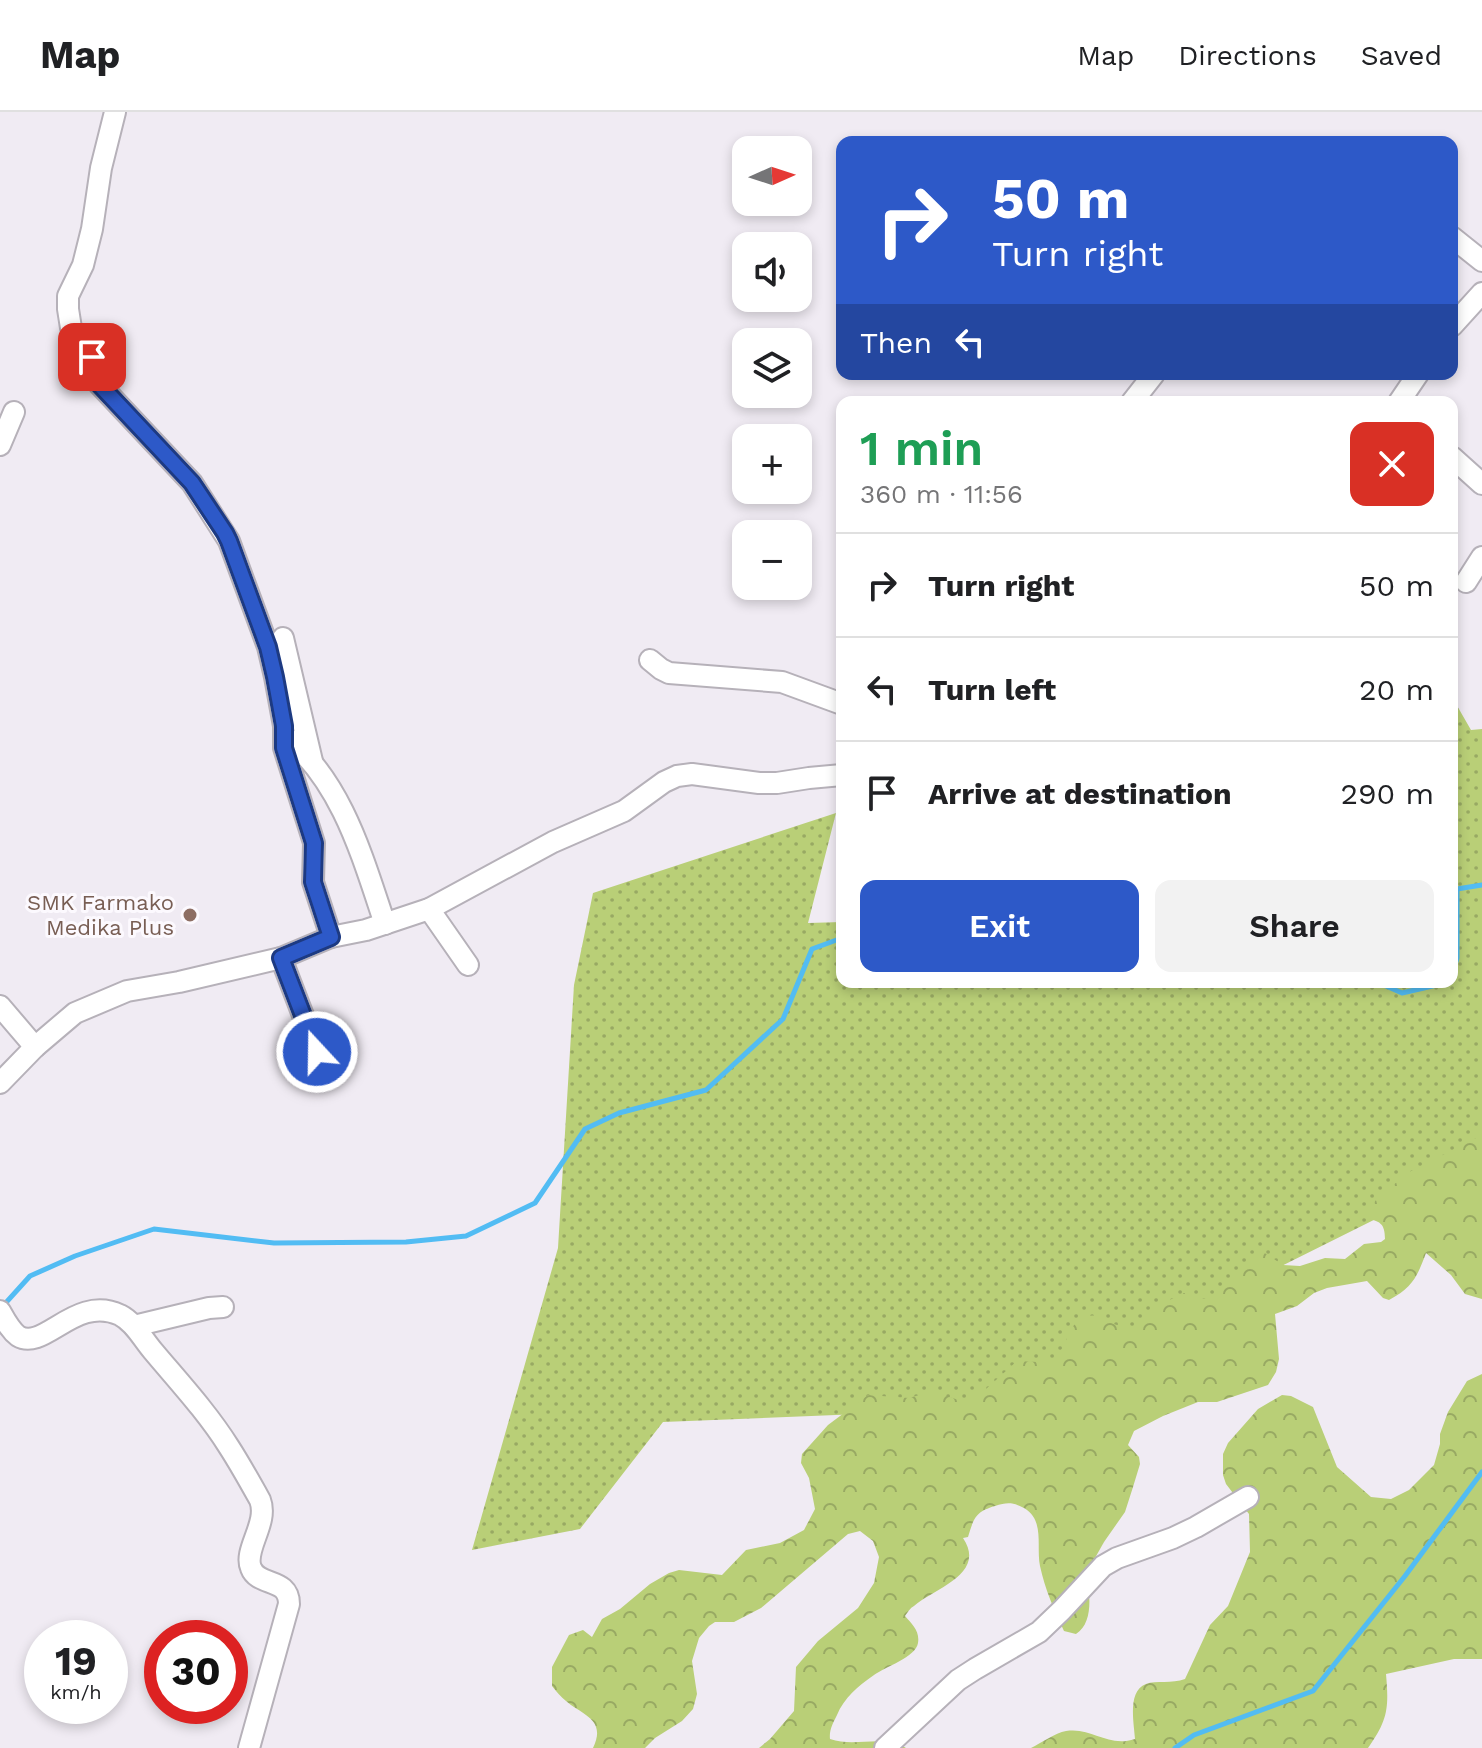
<!DOCTYPE html>
<meta charset="utf-8">
<style>
body{margin:0;font-family:"Work Sans",sans-serif;background:#f2f2f2;color:#202124;height:100vh;display:flex;flex-direction:column;font-size:30px;white-space:nowrap}
*{box-sizing:border-box;margin:0}
p{font-size:26px;color:#757577}
.icon{flex:none;width:44px;height:44px;fill:none;stroke:currentColor;stroke-width:2;stroke-linecap:round;stroke-linejoin:round}
.map{position:relative;flex:1;overflow:hidden}
.sheet{position:absolute;left:836px;top:284px;width:622px;height:592px;display:flex;flex-direction:column;background:#fff;border-radius:16px;box-shadow:0 4px 12px #0003}
.sheet>*{flex:none}
.top-card{position:absolute;left:836px;top:24px;width:622px;height:244px;border-radius:16px;box-shadow:0 4px 12px #0003;background:#2d59c8;color:#fff;overflow:hidden}
.needle{width:52px;rotate:87deg}
.tools{position:absolute;left:732px;top:24px;display:grid;gap:16px}
.tools a{display:grid;place-items:center;width:80px;height:80px;border-radius:16px;background:#fff;box-shadow:0 4px 12px #0003;font-size:40px}
.speed{position:absolute;left:24px;top:1508px;display:flex;gap:16px;font-size:40px;font-weight:700;text-align:center}
.speed>*{display:grid;place-content:center;width:104px;height:104px;border-radius:50%;background:#fff;box-shadow:0 4px 12px #0003;line-height:1}
.speed small{font-size:20px;font-weight:400}
.speed .limit{border:12px solid #d22;background:#fff;color:#111}
.pin{position:absolute;display:grid;place-items:center;width:68px;height:68px;color:#fff;margin:-34px;border-radius:16px;box-shadow:0 4px 12px #0006}
.me{position:absolute;width:88px;margin:-44px;rotate:339deg;stroke-linejoin:round;filter:drop-shadow(0 0 6px #0008)}
.turn{display:flex;align-items:center;gap:28px;height:168px;padding:0 24px;font-size:36px}
.turn .icon{width:104px;height:104px;stroke-width:2.5}
.turn b{display:block;font-size:56px;line-height:68px}
.then{display:flex;align-items:center;height:76px;padding:0 24px;background:#0003;gap:16px;font-size:30px}
.round{display:grid;place-items:center;flex:none;width:84px;height:84px;border-radius:16px;background:#f2f2f2}
.overview{display:flex;align-items:center;justify-content:space-between;height:136px;padding:0 24px}
h1{font-size:48px;font-weight:600;line-height:60px;color:#1e9e55}
.cta{display:flex;gap:16px;margin-top:auto;padding:16px 24px}
.cta a{flex:1;height:92px;border-radius:16px;background:#2d59c8;color:#fff;font-size:32px;font-weight:600;line-height:92px;text-align:center}
.cta a+a{background:#f2f2f2;color:#202124}
ul{padding:0;list-style:none}
li{display:flex;align-items:center;gap:24px;height:104px;padding:0 24px;border-top:2px solid #e0e0e0}
li div{flex:1}
li b{display:block;font-size:30px}
li em{font-style:normal}
header{display:flex;align-items:center;gap:48px;box-sizing:border-box;height:112px;padding:0 40px;background:#fff;border-bottom:2px solid #e0e0e0}
header strong{font-size:38px}
nav{display:flex;gap:44px;margin-inline-start:auto;font-size:28px}
.map>svg:first-child{display:block}
</style>
<header>
<strong>Map</strong>
<nav><a>Map</a><a>Directions</a><a>Saved</a></nav>
</header>
<div class="map">
<svg width="1482" height="1636" viewBox="0 0 1482 1636">
<defs>
<pattern id="grass-dots" width="8" height="8" patternUnits="userSpaceOnUse" patternTransform="scale(2)"><rect width="8" height="8" fill="#b9cf77"/><path d="M2 2h.1M6 6h.1" fill="none" stroke="#98a963" stroke-width="1.8" stroke-linecap="round"/></pattern>
<pattern id="forest-crowns" width="20" height="18" patternUnits="userSpaceOnUse" patternTransform="scale(2)"><rect width="20" height="18" fill="#b9cf77"/><path d="M2 6a3 3 0 1 1 6 0M12 15a3 3 0 1 1 6 0" fill="none" stroke="#98a963"/></pattern>
</defs>
<rect width="100%" height="100%" fill="#f0ebf3"/>
<!-- grass -->
<path fill="url(#grass-dots)" d="M 1452,585 L 1471,618 L 1482,617 L 1482,1054 L 1173,1208 L 959,1298 L 663,1310 L 580,1417 L 472,1438 L 558,1136 L 574,873 L 593,781 L 836,701 L 808,811 L 842,810 L 842,870 L 1452,870 Z"/>
<!-- forest -->
<g fill="url(#forest-crowns)">
<path d="M 1482,1023 L 1482,1187 L 1465,1182 L 1451,1163 L 1426,1141 C 1417,1165 1413,1175 1389,1188 L 1383,1186 L 1367,1169 L 1327,1176 L 1314,1181 L 1297,1194 L 1275,1202 L 1279,1247 L 1276,1260 L 1268,1273 L 1217,1290 L 1198,1290 L 1163,1304 L 1134,1319 L 1128,1333 L 1139,1345 L 1140,1352 L 1133,1375 L 1125,1400 L 1104,1430 L 1086,1462 C 1090,1480 1094,1511 1076,1522 L 1064,1519 C 1054,1498 1045,1477 1040,1454 C 1036,1434 1045,1408 1024,1396 C 1013,1390 1007,1390 995,1394 C 975,1400 974,1406 968,1425 L 963,1426 C 987,1462 935,1476 914,1494 C 910,1496 908,1500 905,1504 C 912,1512 920,1519 918,1531 C 916,1545 885,1555 874,1563 C 858,1574 844,1586 837,1603 C 833,1611 829,1618 830,1627 C 855,1636 882,1622 906,1636 L 759,1636 L 770,1627 L 794,1599 L 796,1555 L 818,1529 L 858,1496 L 874,1471 L 879,1445 L 873,1429 L 860,1419 L 848,1422 L 761,1496 L 734,1510 L 715,1510 L 709,1514 L 699,1526 L 692,1549 L 697,1582 L 693,1597 L 682,1609 L 655,1626 L 645,1636 L 593,1636 C 607,1607 582,1603 566,1589 C 561,1585 556,1579 552,1574 L 552,1555 L 569,1523 L 583,1518 L 592,1525 L 602,1507 L 620,1497 L 650,1472 L 669,1461 L 679,1458 L 722,1463 L 746,1438 L 780,1431 L 804,1418 L 815,1397 L 809,1366 L 801,1351 L 802,1342 L 828,1313 L 868,1283 L 909,1286 L 933,1279 L 961,1289 L 965,1288 L 986,1277 L 1017,1249 C 1026,1249 1039,1251 1048,1249 C 1070,1243 1063,1210 1088,1204 C 1099,1201 1107,1210 1117,1213 C 1123,1215 1130,1214 1136,1214 L 1153,1196 L 1184,1181 L 1197,1188 L 1212,1185 L 1237,1164 L 1251,1143 L 1257,1141 L 1263,1140 L 1283,1153 L 1300,1154 L 1325,1146 L 1345,1147 L 1364,1132 L 1381,1130 L 1385,1127 C 1385,1111 1380,1109 1364,1106 L 1378,1085 L 1411,1059 Z"/>
<path d="M 1482,1262 L 1482,1547 L 1454,1547 L 1386,1562 C 1389,1596 1388,1608 1368,1636 L 1031,1636 C 1041,1631 1055,1621 1066,1619 C 1093,1615 1107,1636 1135,1627 C 1134,1611 1127,1579 1146,1572 C 1156,1568 1172,1572 1185,1567 L 1210,1513 L 1228,1494 L 1250,1440 L 1249,1402 L 1226,1372 L 1223,1363 L 1223,1342 L 1228,1331 L 1258,1297 L 1282,1283 L 1291,1284 L 1313,1295 L 1337,1355 L 1371,1385 L 1391,1387 L 1409,1378 L 1434,1353 L 1440,1332 L 1440,1322 L 1448,1300 L 1467,1269 Z"/>
</g>
<g fill="none" stroke-linecap="round" stroke-linejoin="round">
<!-- stream -->
<g stroke="#52bcf3" stroke-width="5">
<path d="M 1452,863 L 1457,846 L 1457,777 L 1482,773"/>
<path d="M 1377,870 L 1402,881 L 1450,870"/>
<path d="M 1,1196 L 30,1164 L 75,1144 L 154,1117 L 274,1131 L 406,1130 L 466,1124 L 535,1091 L 585,1017 L 619,1001 L 706,978 L 783,907 L 812,837 L 842,826"/>
<path d="M 1175,1636 L 1194,1623 L 1313,1579 L 1405,1464 L 1482,1360"/>
</g>
<!-- minor casing -->
<g stroke="#b6b1b9" stroke-width="24">
<g id="minor">
<path d="M 115,0 L 101,56 L 92,117 L 83,153 L 68,184 L 68,197 L 71,216 L 92,245 L 99,272 L 192,371 L 229,429 L 268,535 L 275,565 L 284,614 L 284,636 L 314,731 L 313,770 L 331,825"/>
<path d="M 1452,125 L 1482,149"/>
<path d="M 1452,214 L 1482,181"/>
<path d="M 1132,290 L 1154,262"/>
<path d="M 1399,290 L 1418,262"/>
<path d="M 0,333 L 14,300"/>
<path d="M 1452,345 L 1482,372"/>
<path d="M 1466,470 L 1482,445"/>
<path d="M 283,526 L 312,649"/>
<path d="M 650,548 L 661,557 L 669,561 L 782,570 L 842,592"/>
<path d="M 284,623 C 342,669 362,744 385,812"/>
<path d="M 429,797 L 468,853"/>
<path d="M 281,846 L 317,940"/>
<path d="M 0,894 L 35,935"/>
<path d="M 0,971 L 35,935 L 75,901 L 127,879 L 179,870 L 281,846 L 331,825 L 366,818 L 429,797 L 553,730 L 624,699 L 664,670 L 677,664 L 692,662 L 759,671 L 777,671 L 809,666 L 842,663"/>
<path d="M 0,1199 C 5,1208 10,1218 18,1224 C 44,1240 75,1182 120,1203 C 134,1210 142,1226 153,1239 C 179,1270 207,1300 229,1335 C 240,1352 250,1370 260,1388 C 269,1411 243,1438 251,1456 C 258,1475 289,1465 289,1492 L 249,1636"/>
<path d="M 134,1214 L 209,1196 L 223,1195"/>
<path d="M 885,1636 L 958,1568 L 975,1557 L 1039,1520 L 1062,1498 L 1103,1454 L 1117,1446 L 1173,1426 L 1196,1415 L 1248,1385"/>
</g>
</g>
<!-- minor -->
<use href="#minor" stroke="#fff" stroke-width="20"/>
</g>
<g fill="none" stroke-linecap="round" stroke-linejoin="round">
<!-- route casing -->
<g stroke="#1d3a82" stroke-width="20">
<path id="route" d="M 92,245 L 99,272 L 192,371 L 225,421 L 229,429 L 268,535 L 275,565 L 284,614 L 284,636 L 314,731 L 313,770 L 331,825 L 281,846 L 317,940"/>
</g>
<!-- route -->
<use href="#route" stroke="#2d59c8" stroke-width="14"/>
</g>
<!-- markers -->
<circle fill="#8d6e63" stroke="#fcf9fe" stroke-width="3" cx="190" cy="803" r="8"/>
<g text-anchor="middle" stroke-width="6" stroke-linejoin="round" paint-order="stroke">
<!-- education labels -->
<g font-size="22" fill="#785e54" stroke="#fcf9fe" text-anchor="end">
<text x="174" y="798">SMK Farmako<tspan x="174" dy="25">Medika Plus</tspan></text>
</g>
</g>
</svg>
<div class="tools">
<a><svg class="needle" viewBox="-14 -14 28 28"><path d="M0-13l5 13h-10z" fill="#e53935"/><path d="M0 13l5-13h-10z" fill="#757577"/></svg></a>
<a><svg class="icon" aria-label="sound" viewBox="0 0 24 24"><path d="M4 9h4l5-4v14l-5-4H4zM17 9q2 3 0 6"/></svg></a>
<a><svg class="icon" aria-label="layers" viewBox="0 0 24 24"><path d="M12 4l9 5-9 5-9-5zM3 14l9 5 9-5"/></svg></a>
<a>+</a>
<a>−</a>
</div>
<div class="speed"><div>19<small>km/h</small></div><div class="limit">30</div></div>
<div class="pin" style="left:92px;top:245px;background:#d93025"><svg class="icon" aria-label="arrive" viewBox="0 0 24 24"><path d="M6 21V4h12l-3 4 3 4H6"/></svg></div>
<svg class="me" style="left:317px;top:940px" viewBox="-20 -20 40 40"><circle r="17" fill="#2d59c8" stroke="#fff" stroke-width="3"/><path d="M0-11L8 9 0 5-8 9z" fill="#fff"/></svg>
<div class="top-card">
<div class="turn"><svg class="icon" aria-label="right" viewBox="0 0 24 24"><path d="M7 20v-9h11M14 6l5 5-5 5"/></svg><div><b>50 m</b>Turn right</div></div>
<div class="then">Then<svg class="icon" aria-label="left" viewBox="0 0 24 24"><path d="M17 20v-9H6M10 6l-5 5 5 5"/></svg></div>
</div>
<section class="sheet">
<div class="overview"><div><h1>1 min</h1><p>360 m · 11:56</p></div><a class="round" style="background:#d93025;color:#fff"><svg class="icon" aria-label="close" viewBox="0 0 24 24"><path d="M6 6l12 12M18 6L6 18"/></svg></a></div>
<ul>
<li><svg class="icon" aria-label="right" viewBox="0 0 24 24"><path d="M7 20v-9h11M14 6l5 5-5 5"/></svg><div><b>Turn right</b></div><em>50 m</em></li>
<li><svg class="icon" aria-label="left" viewBox="0 0 24 24"><path d="M17 20v-9H6M10 6l-5 5 5 5"/></svg><div><b>Turn left</b></div><em>20 m</em></li>
<li><svg class="icon" aria-label="arrive" viewBox="0 0 24 24"><path d="M6 21V4h12l-3 4 3 4H6"/></svg><div><b>Arrive at destination</b></div><em>290 m</em></li>
</ul>
<div class="cta"><a>Exit</a><a>Share</a></div>
</section>
</div>
